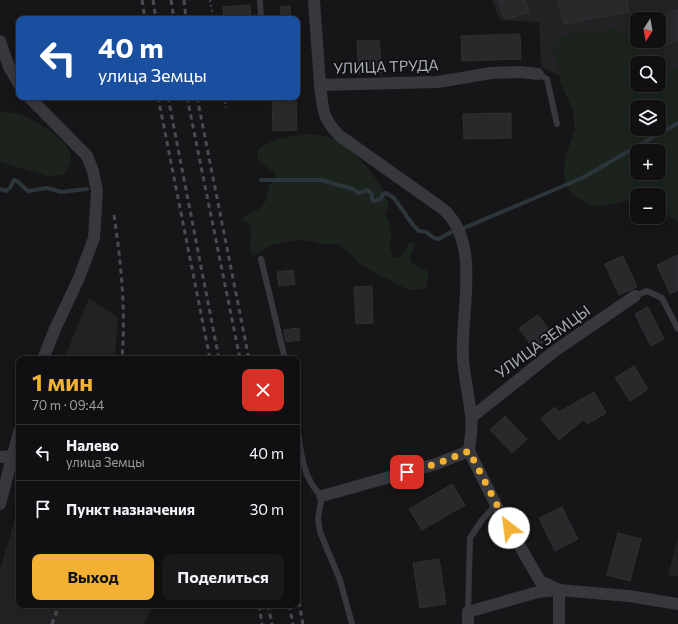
<!DOCTYPE html>
<html lang="ru">
<meta charset="utf-8">
<style>
body{margin:0;font-family:Commissioner,sans-serif;background:#19191b;color:#f1f3f6;height:100vh;display:flex;flex-direction:column;font-size:15px;white-space:nowrap}
*{box-sizing:border-box;margin:0}
p{font-size:13px;color:#9c9d9f}
.icon{flex:none;width:22px;height:22px;fill:none;stroke:currentColor;stroke-width:2;stroke-linecap:round;stroke-linejoin:round}
.map{position:relative;flex:1;overflow:hidden}
.side{position:absolute;left:16px;top:356px;width:284px;height:252px;display:flex;flex-direction:column;background:#101012;border-radius:8px;box-shadow:0 2px 10px #0003,0 0 0 1px #303032}
.side>*{flex:none}
.top-card{position:absolute;left:16px;top:16px;width:284px;height:84px;border-radius:8px;box-shadow:0 2px 10px #0003,0 0 0 1px #303032;background:#1a4fa0;color:#fff;overflow:hidden}
.needle{width:26px;rotate:191deg}
.controls{position:absolute;left:630px;top:12px;display:grid;gap:8px}
.controls a{display:grid;place-items:center;width:36px;height:36px;border-radius:8px;background:#101012;box-shadow:0 2px 10px #0003,0 0 0 1px #303032;font-size:20px}
.pin{position:absolute;display:grid;place-items:center;width:34px;height:34px;color:#fff;margin:-17px;border-radius:8px;box-shadow:0 2px 6px #0006}
.me{position:absolute;width:44px;margin:-22px;rotate:330deg;stroke-linejoin:round;filter:drop-shadow(0 0 3px #0008)}
.turn{display:flex;align-items:center;gap:14px;height:84px;padding:0 16px;font-size:18px}
.turn .icon{width:52px;height:52px;stroke-width:2.5}
.turn b{display:block;font-size:28px;line-height:34px}
.round{display:grid;place-items:center;flex:none;width:42px;height:42px;border-radius:8px;background:#19191b}
.head{display:flex;align-items:center;justify-content:space-between;height:68px;padding:0 16px}
h1{font-size:24px;font-weight:700;line-height:30px;color:#f2b134}
.action{display:flex;gap:8px;margin-top:auto;padding:8px 16px}
.action a{flex:1;height:46px;border-radius:8px;background:#f2b134;color:#111;font-size:16px;font-weight:700;line-height:46px;text-align:center}
.action a+a{background:#19191b;color:#f1f3f6}
ul{padding:0;list-style:none}
li{display:flex;align-items:center;gap:12px;height:56px;padding:0 16px;border-top:1px solid #303032}
li div{flex:1}
li b{display:block;font-size:15px}
li em{font-style:normal}
.map>svg:first-child{display:block}
</style>
<div class="map">
<svg width="678" height="624" viewBox="0 0 678 624">
<rect width="100%" height="100%" fill="#161618"/>
<!-- built -->
<g fill="#222225" fill-rule="evenodd">
<path d="M 492,0 L 678,0 L 678,213 L 659,195 L 578,150 L 569,80 L 541,67 L 539,22 L 500,20 ZM 637,19 L 659,19 L 659,41 L 637,41 ZM 637,63 L 659,63 L 659,85 L 637,85 ZM 637,107 L 659,107 L 659,129 L 637,129 ZM 637,151 L 659,151 L 659,173 L 637,173 Z"/>
<path d="M 89,298 L 118,318 L 115,357 L 128,359 L 64,359 Z"/>
<path d="M 19,504 L 19,605 L 153,605 L 144,624 L 0,624 L 0,571 Z"/>
<path d="M 678,537 L 678,576 L 668,575 Z"/>
</g>
<!-- green -->
<g fill="#1c231d" fill-rule="evenodd">
<path d="M 615,28 C 639,36 636,51 654,63 L 637,63 L 637,85 L 659,85 L 659,65 L 678,69 L 678,222 L 659,209 L 659,195 L 637,195 L 637,201 C 622,199 609,206 594,206 C 590,205 584,201 580,199 C 550,184 570,146 578,122 L 560,81 L 553,47 L 559,38 L 581,32 ZM 637,107 L 659,107 L 659,129 L 637,129 ZM 637,151 L 659,151 L 659,173 L 637,173 Z"/>
<path d="M 0,111 C 7,112 15,113 21,115 C 35,120 71,141 71,158 C 71,164 67,169 64,174 L 50,177 L 0,162 Z"/>
<path d="M 309,134 C 320,135 333,137 342,143 C 357,153 392,193 388,210 L 385,213 C 388,219 391,229 391,235 C 390,245 388,249 394,258 L 400,257 L 410,242 L 415,244 L 410,258 L 412,263 L 429,272 L 426,289 L 408,290 L 359,264 L 350,253 L 338,244 L 321,244 L 311,241 L 298,240 L 271,245 L 256,255 L 252,255 C 247,243 254,235 249,224 L 245,222 L 243,218 L 246,215 L 261,208 L 266,200 L 269,186 L 276,174 L 257,159 L 258,150 C 272,138 291,136 309,134 Z"/>
</g>
<g fill="none" stroke-linecap="round" stroke-linejoin="round">
<!-- stream -->
<g stroke="#2c353c" stroke-width="4">
<path d="M 261,180 L 321,180 L 353,189 L 358,193 L 368,190 L 372,195 L 372,200 L 375,201 L 381,199 L 383,194 L 386,193 L 394,198 L 413,225 L 419,231 L 426,232 L 434,238 L 439,239 L 451,232"/>
<path d="M 0,189 L 6,191 L 10,188 L 14,180 L 17,181 L 28,191 L 47,188 L 61,192 L 87,189"/>
<path d="M 464,228 L 582,178 L 678,123"/>
</g>
</g>
<!-- building -->
<g fill="#29292c" stroke="#303034">
<path d="M 498,0 L 525,0 L 529,12 L 505,20 Z"/>
<path d="M 557,0 L 627,0 L 629,12 L 564,24 Z"/>
<path d="M 250,5 L 251,19 L 224,19 L 223,7 Z"/>
<path d="M 290,6 L 291,19 L 281,19 L 280,7 Z"/>
<path d="M 678,9 L 678,40 L 662,47 L 659,39 L 659,18 Z"/>
<path d="M 520,34 L 521,59 L 462,61 L 461,36 Z"/>
<path d="M 379,40 L 382,73 L 359,74 L 357,41 Z"/>
<path d="M 272,97 L 296,97 L 297,130 L 273,131 Z"/>
<path d="M 511,113 L 511,138 L 464,139 L 463,114 Z"/>
<path d="M 678,255 L 678,290 L 670,294 L 657,265 Z"/>
<path d="M 623,256 L 637,287 L 619,295 L 605,264 Z"/>
<path d="M 293,270 L 295,284 L 279,286 L 277,272 Z"/>
<path d="M 372,286 L 373,323 L 356,324 L 354,287 Z"/>
<path d="M 648,307 L 664,339 L 651,346 L 635,314 Z"/>
<path d="M 538,315 L 553,335 L 534,349 L 519,328 Z"/>
<path d="M 299,328 L 300,340 L 286,342 L 284,330 Z"/>
<path d="M 634,366 L 648,389 L 630,401 L 615,378 Z"/>
<path d="M 594,392 L 606,413 L 587,424 L 584,419 L 559,440 L 541,419 L 555,407 L 559,412 Z"/>
<path d="M 505,416 L 527,439 L 512,453 L 490,430 Z"/>
<path d="M 452,484 L 465,505 L 422,530 L 409,509 Z"/>
<path d="M 562,507 L 578,539 L 555,551 L 539,518 Z"/>
<path d="M 618,533 L 641,539 L 630,581 L 607,575 Z"/>
<path d="M 439,559 L 446,604 L 420,608 L 413,563 Z"/>
</g>
<g fill="none" stroke-linecap="round" stroke-linejoin="round">
<!-- path -->
<g stroke="#3d3f44" stroke-width="2.5" stroke-dasharray="2 3" stroke-linecap="butt">
<path d="M 210,0 L 213,19"/>
<path d="M 224,97 L 226,108"/>
</g>
<!-- service -->
<g stroke="#37383d" stroke-width="6">
<path d="M 260,0 L 261,19"/>
<path d="M 538,74 L 547,79 L 557,124"/>
<path d="M 261,259 L 285,359"/>
<path d="M 635,296 L 647,291 L 662,298 L 678,329"/>
<path d="M 297,422 C 300,447 302,480 322,496 L 318,518 L 320,532 L 340,580 L 352,624"/>
<path d="M 468,612 L 470,538 L 482,520 L 496,505"/>
</g>
<!-- minor -->
<g stroke="#37383d" stroke-width="12">
<path d="M 314,0 L 320,85 L 438,82 L 491,73 L 520,72 L 538,74"/>
<path d="M 0,41 L 9,67 L 19,84"/>
<path d="M 320,85 C 323,108 322,119 340,136 L 443,209 C 482,243 460,312 463,358 C 464,377 469,396 471,415 C 473,427 470,440 469,451"/>
<path d="M 29,97 L 87,156 L 93,171 L 97,191 L 94,238 L 79,278 L 55,329 L 43,359"/>
<path d="M 472,417 L 556,350 L 635,296"/>
<path d="M 469,451 L 496,505 L 540,581 L 559,590"/>
<path d="M 0,457 L 12,456"/>
<path d="M 322,496 L 436,464 L 469,451"/>
<path d="M 0,504 L 19,432"/>
<path d="M 559,590 L 559,624"/>
<path d="M 468,624 L 468,612 L 538,592 L 559,590 L 629,596 L 678,604"/>
</g>
<!-- rail -->
<g stroke="#4a4c52" stroke-width="3" stroke-dasharray="5 4" stroke-linecap="butt">
<path d="M 142,0 L 145,19"/>
<path d="M 153,0 L 156,19"/>
<path d="M 171,0 L 174,19"/>
<path d="M 184,0 L 186,19"/>
<path d="M 158,97 L 210,359"/>
<path d="M 168,97 L 219,359"/>
<path d="M 187,97 L 240,359"/>
<path d="M 197,97 L 249,359"/>
<path d="M 114,215 C 121,263 126,310 122,359"/>
<path d="M 297,593 L 303,624"/>
<path d="M 259,605 L 262,624"/>
<path d="M 268,605 L 272,624"/>
<path d="M 289,605 L 293,624"/>
<path d="M 52,624 L 59,605"/>
</g>
</g>
<g fill="none" stroke-linecap="round" stroke-linejoin="round">
<!-- route -->
<path stroke="#f2b134" stroke-width="7" stroke-dasharray="0 12.6" d="M 407,472 L 436,464 L 469,451 L 509,528"/>
</g>
<g text-anchor="middle" stroke-width="4" stroke-linejoin="round" paint-order="stroke">
<!-- street labels -->
<g font-size="15" fill="#a8adb8" stroke="#111113">
<text transform="translate(386 67) rotate(-2)" y="5">УЛИЦА ТРУДА</text>
<text transform="translate(543 342) rotate(-36)" y="5">УЛИЦА ЗЕМЦЫ</text>
</g>
</g>
</svg>
<div class="controls">
<a><svg class="needle" viewBox="-14 -14 28 28"><path d="M0-13l5 13h-10z" fill="#e53935"/><path d="M0 13l5-13h-10z" fill="#9c9d9f"/></svg></a>
<a><svg class="icon" aria-label="search" viewBox="0 0 24 24"><circle cx="10" cy="10" r="6"/><path d="M15 15l6 6"/></svg></a>
<a><svg class="icon" aria-label="layers" viewBox="0 0 24 24"><path d="M12 4l9 5-9 5-9-5zM3 14l9 5 9-5"/></svg></a>
<a>+</a>
<a>−</a>
</div>
<div class="pin" style="left:407px;top:472px;background:#d93025"><svg class="icon" aria-label="arrive" viewBox="0 0 24 24"><path d="M6 21V4h12l-3 4 3 4H6"/></svg></div>
<svg class="me" style="left:509px;top:528px" viewBox="-20 -20 40 40"><circle r="19" fill="#fff"/><path d="M0-13L10 11 0 6-10 11z" fill="#f2b134"/></svg>
<div class="top-card">
<div class="turn"><svg class="icon" aria-label="left" viewBox="0 0 24 24"><path d="M17 20v-9H6M10 6l-5 5 5 5"/></svg><div><b>40 m</b>улица Земцы</div></div>
</div>
<section class="side">
<div class="head"><div><h1>1 мин</h1><p>70 m · 09:44</p></div><a class="round" style="background:#d93025;color:#fff"><svg class="icon" aria-label="close" viewBox="0 0 24 24"><path d="M6 6l12 12M18 6L6 18"/></svg></a></div>
<ul>
<li><svg class="icon" aria-label="left" viewBox="0 0 24 24"><path d="M17 20v-9H6M10 6l-5 5 5 5"/></svg><div><b>Налево</b><p>улица Земцы</p></div><em>40 m</em></li>
<li><svg class="icon" aria-label="arrive" viewBox="0 0 24 24"><path d="M6 21V4h12l-3 4 3 4H6"/></svg><div><b>Пункт назначения</b></div><em>30 m</em></li>
</ul>
<div class="action"><a>Выход</a><a>Поделиться</a></div>
</section>
</div>
